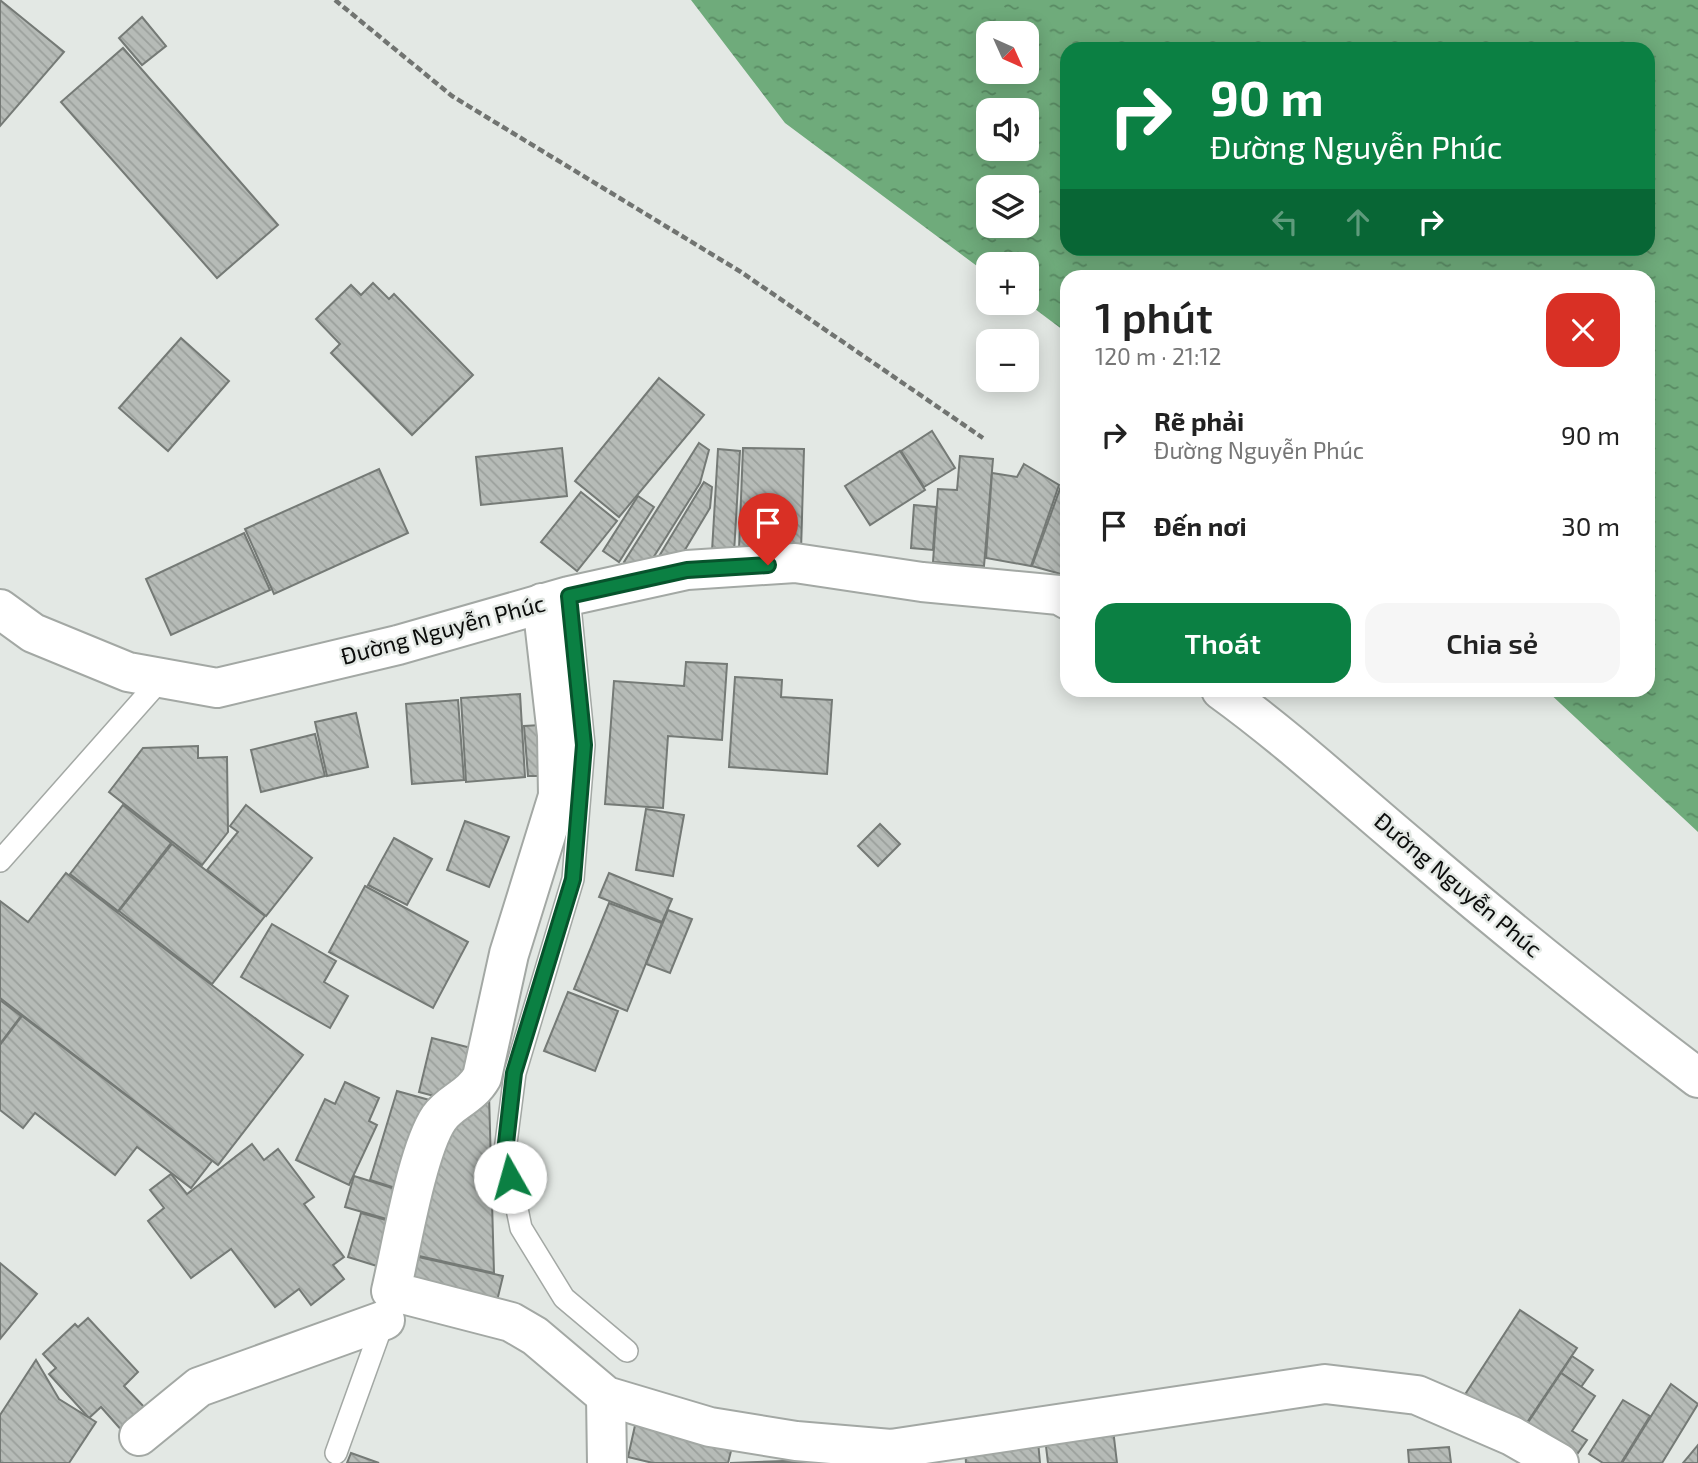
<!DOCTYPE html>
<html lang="vi">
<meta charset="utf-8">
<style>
body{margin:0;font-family:"Exo 2",sans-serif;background:#f6f6f6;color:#222;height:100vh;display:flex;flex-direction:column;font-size:26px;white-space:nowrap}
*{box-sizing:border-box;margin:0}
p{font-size:23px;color:#767676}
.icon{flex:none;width:38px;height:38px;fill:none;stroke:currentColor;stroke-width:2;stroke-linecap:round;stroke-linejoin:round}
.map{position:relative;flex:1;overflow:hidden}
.details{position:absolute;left:1060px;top:270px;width:595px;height:427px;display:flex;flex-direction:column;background:#fff;border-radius:21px;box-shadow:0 4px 18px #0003}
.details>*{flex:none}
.guide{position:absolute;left:1060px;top:42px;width:595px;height:214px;border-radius:21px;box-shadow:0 4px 18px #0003;background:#0b8043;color:#fff;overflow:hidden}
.needle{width:46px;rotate:135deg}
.buttons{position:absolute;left:976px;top:21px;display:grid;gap:14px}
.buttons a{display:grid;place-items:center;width:63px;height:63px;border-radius:14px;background:#fff;box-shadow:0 4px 18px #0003;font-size:35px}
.pin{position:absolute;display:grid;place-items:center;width:60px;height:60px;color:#fff;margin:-72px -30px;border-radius:50% 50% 50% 0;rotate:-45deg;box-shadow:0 0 7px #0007}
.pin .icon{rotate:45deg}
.me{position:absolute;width:77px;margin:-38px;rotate:353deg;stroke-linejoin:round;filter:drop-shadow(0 0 5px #0008)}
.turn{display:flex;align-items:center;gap:24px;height:147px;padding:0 35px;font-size:32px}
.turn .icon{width:91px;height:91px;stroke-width:2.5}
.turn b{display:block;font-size:49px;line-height:60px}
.lanes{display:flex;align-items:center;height:66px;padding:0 35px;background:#0003;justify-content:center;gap:35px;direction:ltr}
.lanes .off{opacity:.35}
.round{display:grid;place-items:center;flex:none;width:74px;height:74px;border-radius:21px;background:#f6f6f6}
.overview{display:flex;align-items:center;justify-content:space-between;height:119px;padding:0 35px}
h1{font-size:42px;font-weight:600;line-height:52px}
.button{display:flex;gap:14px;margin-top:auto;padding:14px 35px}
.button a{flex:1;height:80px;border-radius:21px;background:#0b8043;color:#fff;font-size:28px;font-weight:600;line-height:80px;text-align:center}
.button a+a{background:#f6f6f6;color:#222}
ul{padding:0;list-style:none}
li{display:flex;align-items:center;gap:21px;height:91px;padding:0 35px}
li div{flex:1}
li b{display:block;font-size:26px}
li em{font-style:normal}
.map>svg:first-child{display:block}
</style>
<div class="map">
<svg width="1698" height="1463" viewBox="0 0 1698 1463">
<defs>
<pattern id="water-ripples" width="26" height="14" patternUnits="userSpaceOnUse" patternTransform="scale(1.75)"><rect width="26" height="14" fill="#6fab7b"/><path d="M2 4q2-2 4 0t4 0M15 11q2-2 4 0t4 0" fill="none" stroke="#598a63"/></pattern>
<pattern id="building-back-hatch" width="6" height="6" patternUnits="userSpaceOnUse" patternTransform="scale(1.75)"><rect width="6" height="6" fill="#b6bbb7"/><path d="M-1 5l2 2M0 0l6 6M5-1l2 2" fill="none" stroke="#9ba09c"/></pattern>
</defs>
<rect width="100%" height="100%" fill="#e3e8e4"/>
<!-- water -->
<path fill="url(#water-ripples)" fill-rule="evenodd" d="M 691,0 L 1698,0 L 1698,832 L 1546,690 L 1648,690 L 1648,276 L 1068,276 L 1067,333 L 1027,303 L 1027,264 L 989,264 L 989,275 L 785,123 ZM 989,33 L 1027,33 L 1027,72 L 989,72 ZM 1068,49 L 1648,49 L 1648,248 L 1068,248 ZM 989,110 L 1027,110 L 1027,149 L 989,149 ZM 989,187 L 1027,187 L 1027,226 L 989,226 Z"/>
<!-- building -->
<g fill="url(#building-back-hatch)" stroke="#757a76" stroke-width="2">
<path d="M 0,0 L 64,52 L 0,126 Z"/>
<path d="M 142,17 L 166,46 L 142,65 L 119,38 Z"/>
<path d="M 123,48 L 278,225 L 217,278 L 61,102 Z"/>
<path d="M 373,283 L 389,299 L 394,294 L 473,375 L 412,435 L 331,353 L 340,344 L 316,319 L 351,285 L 361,295 Z"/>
<path d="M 181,338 L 229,381 L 168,451 L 119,408 Z"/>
<path d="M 659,378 L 704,415 L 619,517 L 575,481 Z"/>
<path d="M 932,431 L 955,468 L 924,487 L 901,451 Z"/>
<path d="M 699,443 L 709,450 L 700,483 L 643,574 L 624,562 Z"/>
<path d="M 562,448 L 567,496 L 481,505 L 476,457 Z"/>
<path d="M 743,448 L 804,449 L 801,551 L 739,549 Z"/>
<path d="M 718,449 L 740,451 L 734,553 L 712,551 Z"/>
<path d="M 900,451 L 925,490 L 870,525 L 845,486 Z"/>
<path d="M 960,456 L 993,459 L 984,566 L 933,562 L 938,489 L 957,490 Z"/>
<path d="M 1024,464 L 1059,485 L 1031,566 L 986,558 L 992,473 L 1017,477 Z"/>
<path d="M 379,469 L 408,533 L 274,594 L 245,529 Z"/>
<path d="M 704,482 L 712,487 L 710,508 L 674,568 L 658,558 Z"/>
<path d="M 1068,485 L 1068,576 L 1032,566 L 1061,486 L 1065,488 Z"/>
<path d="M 581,492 L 617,521 L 577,571 L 541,542 Z"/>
<path d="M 638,496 L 654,507 L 619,562 L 603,551 Z"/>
<path d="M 914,505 L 936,507 L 933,550 L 911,548 Z"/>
<path d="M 244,533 L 270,590 L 171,635 L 146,579 Z"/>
<path d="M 686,662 L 727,664 L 722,740 L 668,736 L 663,808 L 605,804 L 614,681 L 684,686 Z"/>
<path d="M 735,677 L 782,680 L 781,697 L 832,700 L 827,774 L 729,767 Z"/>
<path d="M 520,694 L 525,777 L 466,782 L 461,698 Z"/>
<path d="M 458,700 L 464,780 L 412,784 L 406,704 Z"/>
<path d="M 356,713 L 368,767 L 327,776 L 315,722 Z"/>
<path d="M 541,725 L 545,776 L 528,776 L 524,726 Z"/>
<path d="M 315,734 L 325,776 L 261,792 L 251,750 Z"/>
<path d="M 198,746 L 198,758 L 227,757 L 228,832 L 202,865 L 109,792 L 143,748 Z"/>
<path d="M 123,805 L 171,843 L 118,911 L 70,874 Z"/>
<path d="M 246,805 L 312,858 L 266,916 L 207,870 L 238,832 L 230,826 Z"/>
<path d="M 646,809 L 684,815 L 673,876 L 636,870 Z"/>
<path d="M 465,821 L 509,837 L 489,887 L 447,870 Z"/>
<path d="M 880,824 L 900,844 L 878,866 L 858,846 Z"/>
<path d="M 394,838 L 432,859 L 407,905 L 368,885 Z"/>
<path d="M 172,844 L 265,916 L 212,984 L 119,911 Z"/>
<path d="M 66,873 L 303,1055 L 218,1165 L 0,998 L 0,901 L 28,922 Z"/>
<path d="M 609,873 L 672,899 L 662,922 L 599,897 Z"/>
<path d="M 365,886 L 468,942 L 433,1008 L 329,952 Z"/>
<path d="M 609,903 L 662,923 L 627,1011 L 574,989 Z"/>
<path d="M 668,910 L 692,919 L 670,973 L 646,964 Z"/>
<path d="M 272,924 L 336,961 L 324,982 L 348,996 L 330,1028 L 241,977 Z"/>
<path d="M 568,992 L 618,1011 L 595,1071 L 544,1051 Z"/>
<path d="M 0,1000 L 21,1016 L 0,1044 Z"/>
<path d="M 22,1016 L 212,1161 L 191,1188 L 137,1147 L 115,1175 L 35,1113 L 23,1128 L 0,1110 L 0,1045 Z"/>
<path d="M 432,1038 L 471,1048 L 457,1102 L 419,1092 Z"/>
<path d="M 345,1082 L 379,1098 L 369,1121 L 377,1125 L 349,1185 L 296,1160 L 325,1099 L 335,1104 Z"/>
<path d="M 397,1091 L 433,1101 L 405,1191 L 370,1180 Z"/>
<path d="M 489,1094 L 494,1273 L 406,1253 L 442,1123 Z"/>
<path d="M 252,1144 L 264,1160 L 278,1149 L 314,1197 L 304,1204 L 344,1257 L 333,1265 L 344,1279 L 311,1305 L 299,1289 L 275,1307 L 231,1249 L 191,1278 L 148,1221 L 164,1208 L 150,1190 L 171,1174 L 187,1194 Z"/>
<path d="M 354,1176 L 405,1192 L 397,1222 L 345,1207 Z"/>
<path d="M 361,1213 L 393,1222 L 380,1267 L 348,1257 Z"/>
<path d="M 405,1254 L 503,1276 L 496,1305 L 398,1283 Z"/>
<path d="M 0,1263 L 37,1294 L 0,1339 Z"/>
<path d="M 1520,1310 L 1577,1348 L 1520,1433 L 1464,1396 Z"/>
<path d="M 88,1318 L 138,1372 L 124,1386 L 148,1411 L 124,1433 L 101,1407 L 89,1418 L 49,1374 L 56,1368 L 43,1354 L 75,1324 L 78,1327 Z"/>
<path d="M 1572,1356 L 1593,1370 L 1581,1387 L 1561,1373 Z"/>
<path d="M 36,1360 L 59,1399 L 96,1422 L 69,1463 L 0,1463 L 0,1415 Z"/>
<path d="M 1561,1373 L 1595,1396 L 1572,1431 L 1587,1440 L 1571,1463 L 1521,1433 Z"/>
<path d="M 1671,1384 L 1698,1404 L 1662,1463 L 1622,1463 Z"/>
<path d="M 1623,1400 L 1650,1416 L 1621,1463 L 1603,1463 L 1589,1454 Z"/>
<path d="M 636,1421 L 733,1443 L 728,1463 L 653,1463 L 628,1457 Z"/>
<path d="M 1113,1429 L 1117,1463 L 1048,1463 L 1045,1438 Z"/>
<path d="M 1038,1441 L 1040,1463 L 966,1463 L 965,1448 Z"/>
<path d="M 1698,1445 L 1698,1463 L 1683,1463 Z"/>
<path d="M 1449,1447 L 1451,1463 L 1409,1463 L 1408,1450 Z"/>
<path d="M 351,1453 L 379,1463 L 347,1463 Z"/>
<path d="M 812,1460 L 812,1463 L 730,1463 Z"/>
</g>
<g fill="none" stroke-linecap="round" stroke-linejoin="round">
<!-- service casing -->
<g stroke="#a3a8a4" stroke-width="24">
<g id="service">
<path d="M 569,596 L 584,745 L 573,879 L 515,1073 L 505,1151 L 521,1228 L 564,1298 L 627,1351"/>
<path d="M 0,861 L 162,678"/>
<path d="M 336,1453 L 385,1317"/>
</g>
</g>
<!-- minor casing -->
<g stroke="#a3a8a4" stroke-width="42">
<g id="minor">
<path d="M 542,603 L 557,735 L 558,796 L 509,954 L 482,1077 C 470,1098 451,1101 439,1118 C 417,1150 401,1249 391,1291 L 511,1322 L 535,1336 L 606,1396 L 710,1427 L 796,1441 L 891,1449 L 1325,1384 L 1417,1395 L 1512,1436 L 1559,1463"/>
<path d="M 606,1396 L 607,1463"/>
<path d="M 139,1436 L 199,1387 L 385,1320"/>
</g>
</g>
<!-- primary casing -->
<g stroke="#a3a8a4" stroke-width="42">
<g id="primary">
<path d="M 0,609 L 33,633 L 128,672 L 217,688 L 398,645 L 569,596 L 687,570 L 795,563 L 922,582 L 1059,595 L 1068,600"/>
<path d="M 1221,690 C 1290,740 1351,797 1417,852 C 1508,930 1602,1005 1698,1078"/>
</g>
</g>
<!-- path -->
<path stroke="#717471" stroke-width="4.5" stroke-dasharray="7 3.5" stroke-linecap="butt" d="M 335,0 L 452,96 L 741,272 L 983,438"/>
<!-- service -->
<use href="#service" stroke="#fff" stroke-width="21"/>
<!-- minor -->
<use href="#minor" stroke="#fff" stroke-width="38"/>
<!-- primary -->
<use href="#primary" stroke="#fff" stroke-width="38"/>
</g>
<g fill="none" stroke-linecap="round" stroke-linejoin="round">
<!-- route casing -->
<g stroke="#07532c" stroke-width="18">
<path id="route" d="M 510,1177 L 505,1152 L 514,1073 L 573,879 L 584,745 L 569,596 L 687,570 L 768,565"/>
</g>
<!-- route -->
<use href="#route" stroke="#0b8043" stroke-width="12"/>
</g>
<g text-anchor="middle" stroke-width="5" stroke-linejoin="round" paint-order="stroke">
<!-- street labels -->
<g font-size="23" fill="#0b0c0b" stroke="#e3e8e4">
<text transform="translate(443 630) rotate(-15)" y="8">Đường Nguyễn Phúc</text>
<text transform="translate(1458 885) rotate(40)" y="8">Đường Nguyễn Phúc</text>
</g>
</g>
</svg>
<div class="buttons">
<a><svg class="needle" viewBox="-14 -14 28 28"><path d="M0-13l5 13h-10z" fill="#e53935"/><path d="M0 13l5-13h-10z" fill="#767676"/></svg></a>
<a><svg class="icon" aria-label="sound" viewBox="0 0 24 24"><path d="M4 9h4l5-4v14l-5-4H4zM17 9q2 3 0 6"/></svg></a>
<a><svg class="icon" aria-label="layers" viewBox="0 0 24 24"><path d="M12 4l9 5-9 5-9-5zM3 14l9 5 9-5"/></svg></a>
<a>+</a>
<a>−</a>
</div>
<div class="pin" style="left:768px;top:565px;background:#d93025"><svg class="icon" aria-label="arrive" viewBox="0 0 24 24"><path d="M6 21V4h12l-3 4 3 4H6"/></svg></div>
<svg class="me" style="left:510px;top:1177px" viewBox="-20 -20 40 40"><circle r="19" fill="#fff"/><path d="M0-13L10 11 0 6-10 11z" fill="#0b8043"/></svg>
<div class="guide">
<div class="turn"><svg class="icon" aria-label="right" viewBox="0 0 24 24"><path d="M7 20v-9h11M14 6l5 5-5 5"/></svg><div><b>90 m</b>Đường Nguyễn Phúc</div></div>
<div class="lanes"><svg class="icon off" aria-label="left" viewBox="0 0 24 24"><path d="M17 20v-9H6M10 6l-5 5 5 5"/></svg><svg class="icon off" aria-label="ahead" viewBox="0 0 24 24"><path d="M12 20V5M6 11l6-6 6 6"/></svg><svg class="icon" aria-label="right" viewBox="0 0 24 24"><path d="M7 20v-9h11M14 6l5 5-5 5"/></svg></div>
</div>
<section class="details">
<div class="overview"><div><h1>1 phút</h1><p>120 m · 21:12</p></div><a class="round" style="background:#d93025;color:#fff"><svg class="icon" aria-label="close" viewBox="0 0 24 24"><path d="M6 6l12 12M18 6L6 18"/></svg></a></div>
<ul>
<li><svg class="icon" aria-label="right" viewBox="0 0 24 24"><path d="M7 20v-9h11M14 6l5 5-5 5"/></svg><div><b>Rẽ phải</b><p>Đường Nguyễn Phúc</p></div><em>90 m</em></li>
<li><svg class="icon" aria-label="arrive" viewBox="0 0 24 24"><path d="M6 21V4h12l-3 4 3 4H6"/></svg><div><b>Đến nơi</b></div><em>30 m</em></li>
</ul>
<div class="button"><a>Thoát</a><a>Chia sẻ</a></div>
</section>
</div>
